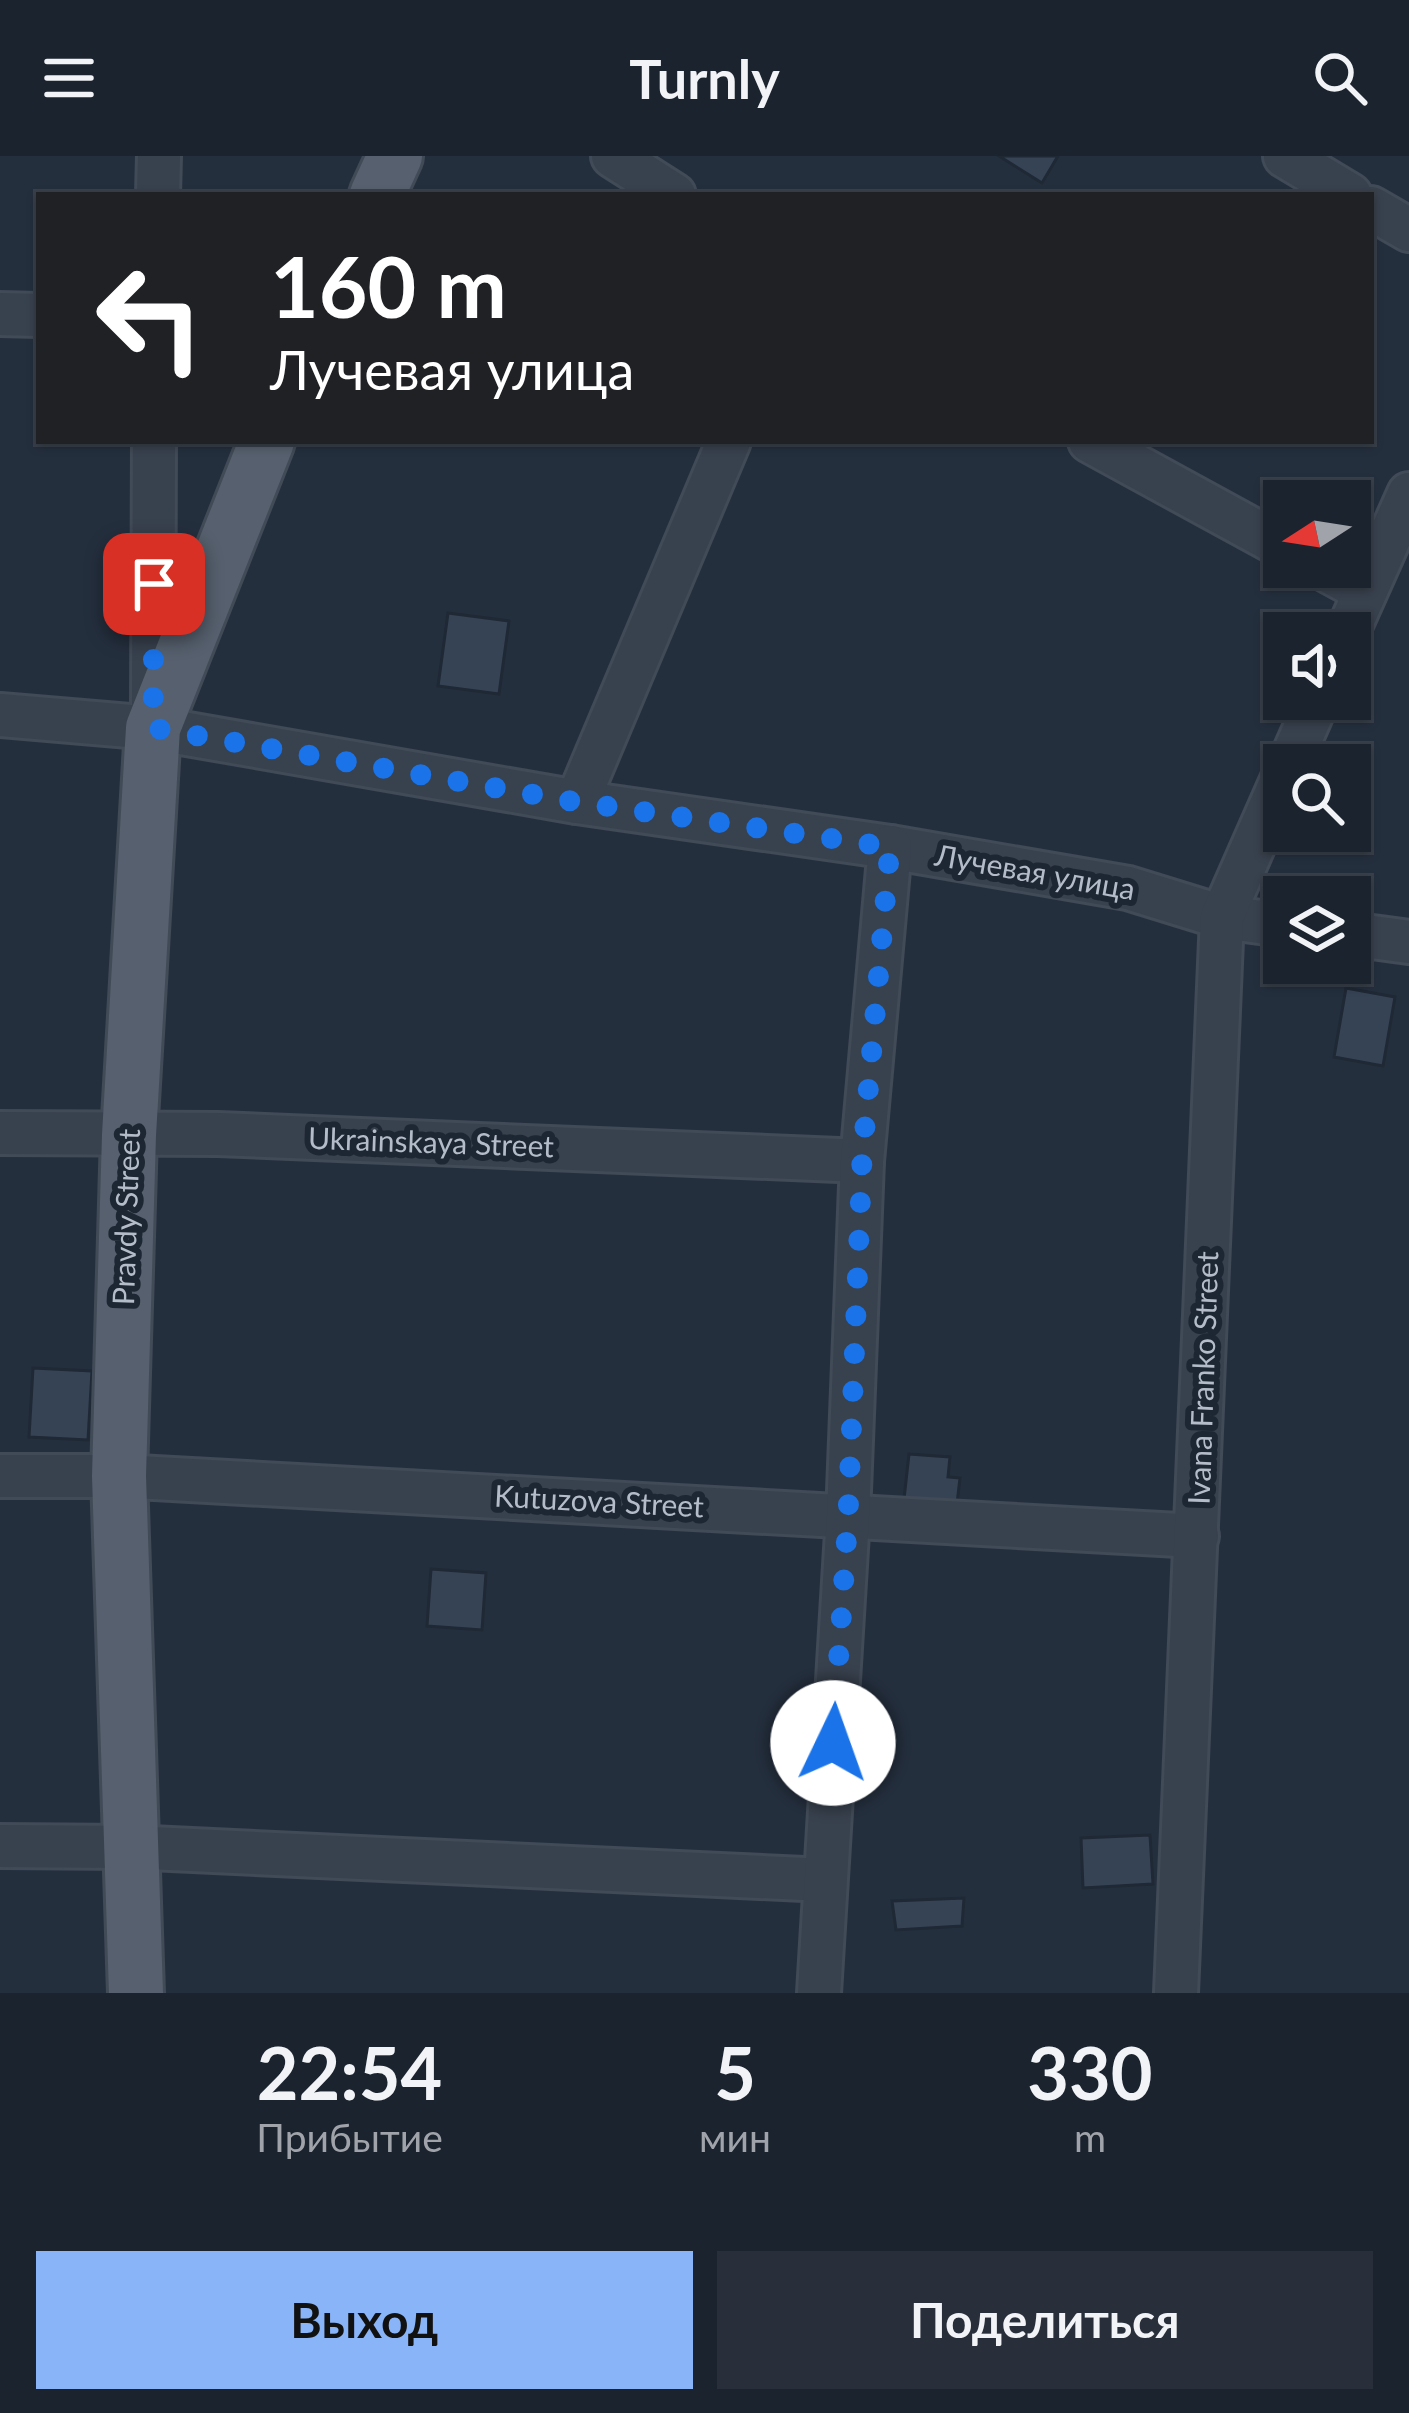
<!DOCTYPE html>
<html lang="ru">
<meta charset="utf-8">
<style>
body{margin:0;font-family:Lato,sans-serif;background:#282f3a;color:#f1f3f6;height:100vh;display:flex;flex-direction:column;font-size:45px;white-space:nowrap}
*{box-sizing:border-box;margin:0}
p{font-size:39px;color:#a0a4aa}
.icon{flex:none;width:66px;height:66px;fill:none;stroke:currentColor;stroke-width:2;stroke-linecap:round;stroke-linejoin:round}
.map{position:relative;height:1837px;overflow:hidden}
.drawer{display:flex;flex-direction:column;background:#1b232e;flex:1}
.drawer>*{flex:none}
.hud{position:absolute;left:36px;top:36px;width:1338px;height:252px;border-radius:0px;box-shadow:0 3px 9px #0004,0 0 0 3px #39404a;background:#202124;color:#fff;overflow:hidden}
.needle{width:78px;rotate:258deg}
.tools{position:absolute;left:1263px;top:324px;display:grid;gap:24px}
.tools a{display:grid;place-items:center;width:108px;height:108px;border-radius:0px;background:#1b232e;box-shadow:0 3px 9px #0004,0 0 0 3px #39404a;font-size:60px}
.pin{position:absolute;display:grid;place-items:center;width:102px;height:102px;color:#fff;margin:-51px;border-radius:24px;box-shadow:0 6px 18px #0006}
.me{position:absolute;width:132px;margin:-66px;rotate:3deg;stroke-linejoin:round;filter:drop-shadow(0 0 9px #0008)}
.turn{display:flex;align-items:center;gap:42px;height:252px;padding:0 36px;font-size:54px}
.turn .icon{width:156px;height:156px;stroke-width:2.5}
.turn b{display:block;font-size:84px;line-height:102px}
.eta{display:flex;justify-content:space-evenly;align-items:center;height:204px;text-align:center}
.eta b{font-size:72px;font-weight:700;line-height:84px}
.action{display:flex;gap:24px;margin-top:auto;padding:24px 36px}
.action a{flex:1;height:138px;border-radius:0px;background:#8ab4f8;color:#111;font-size:48px;font-weight:700;line-height:138px;text-align:center}
.action a+a{background:#282f3a;color:#f1f3f6}
header{display:flex;justify-content:space-between;align-items:center;height:156px;padding:0 36px;background:#1b232e;font-size:54px;font-weight:700}
.map>svg:first-child{display:block}
</style>
<header><svg class="icon" aria-label="menu" viewBox="0 0 24 24"><path d="M4 6h16M4 12h16M4 18h16"/></svg>Turnly<svg class="icon" aria-label="search" viewBox="0 0 24 24"><circle cx="10" cy="10" r="6"/><path d="M15 15l6 6"/></svg></header>
<div class="map">
<svg width="1409" height="1837" viewBox="0 0 1409 1837">
<rect width="100%" height="100%" fill="#242f3e"/>
<!-- building -->
<g fill="#364354" stroke="#1f2835" stroke-width="3">
<path d="M 999,0 L 1058,0 L 1042,27 Z"/>
<path d="M 448,457 L 509,465 L 499,538 L 438,530 Z"/>
<path d="M 1346,832 L 1395,841 L 1383,910 L 1334,901 Z"/>
<path d="M 33,1212 L 92,1215 L 88,1284 L 29,1281 Z"/>
<path d="M 909,1298 L 950,1301 L 948,1321 L 960,1322 L 957,1348 L 904,1343 Z"/>
<path d="M 431,1413 L 486,1417 L 482,1474 L 427,1470 Z"/>
<path d="M 1150,1679 L 1153,1728 L 1083,1732 L 1081,1682 Z"/>
<path d="M 964,1742 L 962,1770 L 896,1774 L 892,1745 Z"/>
</g>
<g fill="none" stroke-linecap="round" stroke-linejoin="round">
<!-- minor casing -->
<g stroke="#414a57" stroke-width="48">
<g id="minor">
<path d="M 613,0 L 674,39"/>
<path d="M 1285,0 L 1350,39"/>
<path d="M 158,39 L 159,0"/>
<path d="M 1371,52 L 1409,74"/>
<path d="M 0,158 L 39,159"/>
<path d="M 1090,285 L 1284,391"/>
<path d="M 1321,411 L 1365,435"/>
<path d="M 1347,477 L 1409,338"/>
<path d="M 153,553 L 154,285"/>
<path d="M 0,559 L 153,572 L 577,646 L 890,691 L 1128,732 L 1222,761 L 1284,769"/>
<path d="M 1289,609 L 1318,543"/>
<path d="M 577,646 L 729,285"/>
<path d="M 1350,778 L 1409,786"/>
<path d="M 0,977 L 218,978 L 862,1005"/>
<path d="M 0,1320 L 119,1320 L 1197,1380"/>
<path d="M 0,1690 L 129,1691 L 825,1724"/>
<path d="M 819,1837 L 848,1360 L 862,1005 L 890,691"/>
<path d="M 1176,1837 L 1222,761 L 1284,620"/>
</g>
</g>
<!-- major casing -->
<g stroke="#414a57" stroke-width="60">
<g id="major">
<path d="M 377,39 L 395,0"/>
<path d="M 136,1837 L 119,1320 L 129,979 L 153,572 L 267,285"/>
</g>
</g>
<!-- minor -->
<use href="#minor" stroke="#38414e" stroke-width="42"/>
<!-- major -->
<use href="#major" stroke="#56606e" stroke-width="54"/>
</g>
<g fill="none" stroke-linecap="round" stroke-linejoin="round">
<!-- route -->
<path stroke="#1a73e8" stroke-width="21" stroke-dasharray="0 37.8" d="M 154,428 L 153,572 L 577,646 L 890,691 L 862,1004 L 848,1360 L 833,1587"/>
</g>
<g text-anchor="middle" stroke-width="12" stroke-linejoin="round" paint-order="stroke">
<!-- street labels -->
<g font-size="30" fill="#b4bcc9" stroke="#1d2633">
<text transform="translate(1035 717) rotate(10)" y="10">Лучевая улица</text>
<text transform="translate(431 987) rotate(2)" y="10">Ukrainskaya Street</text>
<text transform="translate(127 1061) rotate(-88)" y="10">Pravdy Street</text>
<text transform="translate(1204 1222) rotate(-88)" y="10">Ivana Franko Street</text>
<text transform="translate(599 1346) rotate(3)" y="10">Kutuzova Street</text>
</g>
</g>
</svg>
<div class="tools">
<a><svg class="needle" viewBox="-14 -14 28 28"><path d="M0-13l5 13h-10z" fill="#e53935"/><path d="M0 13l5-13h-10z" fill="#a0a4aa"/></svg></a>
<a><svg class="icon" aria-label="sound" viewBox="0 0 24 24"><path d="M4 9h4l5-4v14l-5-4H4zM17 9q2 3 0 6"/></svg></a>
<a><svg class="icon" aria-label="search" viewBox="0 0 24 24"><circle cx="10" cy="10" r="6"/><path d="M15 15l6 6"/></svg></a>
<a><svg class="icon" aria-label="layers" viewBox="0 0 24 24"><path d="M12 4l9 5-9 5-9-5zM3 14l9 5 9-5"/></svg></a>
</div>
<div class="pin" style="left:154px;top:428px;background:#d93025"><svg class="icon" aria-label="arrive" viewBox="0 0 24 24"><path d="M6 21V4h12l-3 4 3 4H6"/></svg></div>
<svg class="me" style="left:833px;top:1587px" viewBox="-20 -20 40 40"><circle r="19" fill="#fff"/><path d="M0-13L10 11 0 6-10 11z" fill="#1a73e8"/></svg>
<div class="hud">
<div class="turn"><svg class="icon" aria-label="left" viewBox="0 0 24 24"><path d="M17 20v-9H6M10 6l-5 5 5 5"/></svg><div><b>160 m</b>Лучевая улица</div></div>
</div>
</div>
<section class="drawer">
<div class="eta">
<div><b>22:54</b><p>Прибытие</p></div>
<div><b>5</b><p>мин</p></div>
<div><b>330</b><p>m</p></div>
</div>
<div class="action"><a>Выход</a><a>Поделиться</a></div>
</section>
